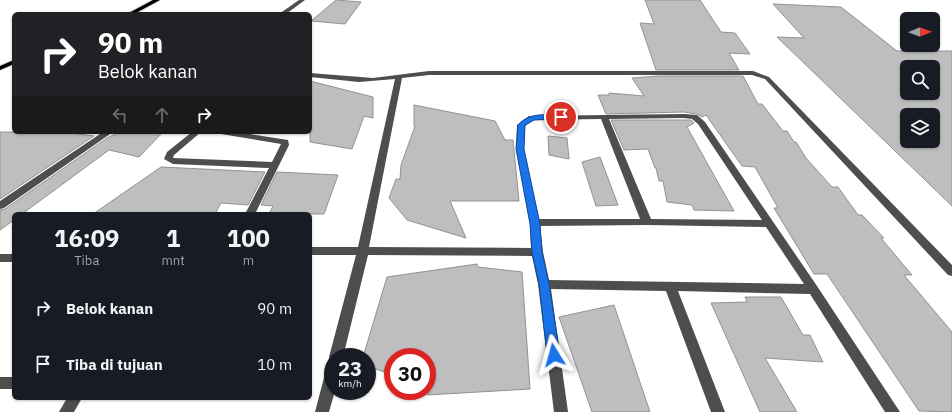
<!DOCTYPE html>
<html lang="id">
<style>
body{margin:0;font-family:"IBM Plex Sans",sans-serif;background:#242831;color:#f1f3f6;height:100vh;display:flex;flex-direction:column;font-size:15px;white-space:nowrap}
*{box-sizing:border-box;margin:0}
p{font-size:13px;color:#9ea1a6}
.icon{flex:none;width:22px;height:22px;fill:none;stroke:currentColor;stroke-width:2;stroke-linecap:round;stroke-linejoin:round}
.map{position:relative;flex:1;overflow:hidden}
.panel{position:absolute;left:12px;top:212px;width:300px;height:188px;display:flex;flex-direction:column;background:#171b24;border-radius:6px;box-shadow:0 1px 3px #0004}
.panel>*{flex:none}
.top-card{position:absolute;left:12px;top:12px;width:300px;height:122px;border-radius:6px;box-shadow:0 1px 3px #0004;background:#202124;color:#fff;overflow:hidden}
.needle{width:26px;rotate:89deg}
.controls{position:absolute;left:900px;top:12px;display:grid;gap:8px}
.controls a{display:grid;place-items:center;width:40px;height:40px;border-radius:6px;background:#171b24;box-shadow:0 1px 3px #0004;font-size:20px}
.speed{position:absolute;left:324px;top:348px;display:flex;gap:8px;font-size:20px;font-weight:700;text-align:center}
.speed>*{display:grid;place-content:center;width:52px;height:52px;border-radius:50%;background:#171b24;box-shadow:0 1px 3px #0004;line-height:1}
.speed small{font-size:10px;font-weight:400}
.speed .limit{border:6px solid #d22;background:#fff;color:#111}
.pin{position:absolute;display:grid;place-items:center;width:34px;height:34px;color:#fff;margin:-17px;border:2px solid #fff;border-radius:50%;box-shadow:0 1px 4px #0007}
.me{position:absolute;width:44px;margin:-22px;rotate:352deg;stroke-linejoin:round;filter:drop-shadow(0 0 3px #0008)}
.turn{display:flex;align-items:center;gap:14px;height:84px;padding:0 20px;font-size:18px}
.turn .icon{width:52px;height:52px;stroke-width:2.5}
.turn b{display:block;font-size:28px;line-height:34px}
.lanes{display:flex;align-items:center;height:38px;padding:0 20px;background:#0003;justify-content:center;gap:20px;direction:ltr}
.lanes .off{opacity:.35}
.eta{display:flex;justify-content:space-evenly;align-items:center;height:68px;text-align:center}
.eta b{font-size:24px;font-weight:800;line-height:28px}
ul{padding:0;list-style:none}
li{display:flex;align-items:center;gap:12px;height:56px;padding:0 20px}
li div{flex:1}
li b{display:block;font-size:15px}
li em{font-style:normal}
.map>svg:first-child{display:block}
</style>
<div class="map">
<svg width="952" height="412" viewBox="0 0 952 412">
<rect width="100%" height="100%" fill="#fff"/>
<!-- building -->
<g fill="#bebebe" stroke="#929292" fill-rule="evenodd">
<path d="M 336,0 L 361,2 L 345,24 L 311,21 Z"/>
<path d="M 645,0 L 700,0 L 721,32 L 735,33 L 750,54 L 729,53 L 739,70 L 656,70 L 640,23 L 654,24 Z"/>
<path d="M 773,4 L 841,7 L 897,51 L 952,51 L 952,206 L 777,37 L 804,38 ZM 907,67 L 933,67 L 933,93 L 907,93 ZM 907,115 L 933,115 L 933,141 L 907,141 Z"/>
<path d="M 658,76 L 743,76 L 758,104 L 762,104 L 783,131 L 787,131 L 794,142 L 796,142 L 806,158 L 832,187 L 838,187 L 858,215 L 862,215 L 884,238 L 881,238 L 912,275 L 904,275 L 952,332 L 952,412 L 919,411 L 827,274 L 814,274 L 774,208 L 778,208 L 755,167 L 742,166 L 706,115 L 702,117 L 697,114 L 684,112 L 606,114 L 598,95 L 609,95 L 609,93 L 644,96 L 632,78 Z"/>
<path d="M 310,81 L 373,97 L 373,118 L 364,116 L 352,149 L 310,142 Z"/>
<path d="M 414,105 L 495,121 L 505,140 L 513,140 L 519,201 L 450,201 L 466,238 L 407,220 L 389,198 L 396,179 L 400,179 L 401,165 L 415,126 L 414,126 Z"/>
<path d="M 611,120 L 691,120 L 694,123 L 687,127 L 734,211 L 694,210 L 692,205 L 667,202 L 663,181 L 659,181 L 656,168 L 655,168 L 648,149 L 624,150 Z"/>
<path d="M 0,132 L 64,132 L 94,136 L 0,199 Z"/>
<path d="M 120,132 L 163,132 L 139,157 L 109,150 L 22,214 L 14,214 L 14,220 L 0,230 L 0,210 L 5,209 L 107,138 Z"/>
<path d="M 548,136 L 567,138 L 569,159 L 549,155 Z"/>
<path d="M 600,157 L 618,205 L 596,206 L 582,162 Z"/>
<path d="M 161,167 L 265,172 L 248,205 L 221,203 L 215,214 L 93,214 Z"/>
<path d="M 277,172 L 338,175 L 324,214 L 269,214 L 273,206 L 261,205 Z"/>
<path d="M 477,264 L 478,267 L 522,272 L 530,389 L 427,395 L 427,357 L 393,357 L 393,375 L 367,366 L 367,357 L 363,357 L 387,277 Z"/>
<path d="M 745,297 L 781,297 L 803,335 L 810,335 L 823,362 L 765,358 L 797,412 L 760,412 L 711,303 L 747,302 Z"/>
<path d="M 614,305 L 650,412 L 592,412 L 559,317 Z"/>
</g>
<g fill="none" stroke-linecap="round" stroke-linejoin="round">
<!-- major casing -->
<g stroke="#dbdbdb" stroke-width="2">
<g id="major">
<path d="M 153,0 L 160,0 L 134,14 L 127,14 Z"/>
<path d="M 14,60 L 14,64 L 0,70 L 0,66 Z"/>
</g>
</g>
<!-- minor -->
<g fill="#4e4e4e" fill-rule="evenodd">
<path d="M 299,0 L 305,0 L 286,14 L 279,14 Z"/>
<path d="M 429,71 L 753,71 L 769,77 L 952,265 L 952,276 L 948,275 L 765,79 L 752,75 L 429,75 L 402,78 L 369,247 L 531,248 L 530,223 L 516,149 L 517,125 L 529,116 L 684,114 L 697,115 L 705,122 L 817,286 L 900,412 L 885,412 L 810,294 L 678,291 L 725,412 L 711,412 L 666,291 L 551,289 L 568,412 L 554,412 L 538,284 L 532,256 L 368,255 L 343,357 L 333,357 L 333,362 L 331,361 L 329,357 L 356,255 L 310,255 L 310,247 L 358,247 L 395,79 L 359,82 L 310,77 L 310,73 L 373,78 ZM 684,118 L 692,119 L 698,124 L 762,220 L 651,219 L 609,119 ZM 601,119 L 640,219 L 539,219 L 524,149 L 525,126 L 534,120 ZM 647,225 L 766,227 L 804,284 L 549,280 L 543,252 L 540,226 Z"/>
<path d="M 103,132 L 113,132 L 4,208 L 0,209 L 0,201 Z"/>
<path d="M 192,132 L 201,132 L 174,155 L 173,158 L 272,162 L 281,144 L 221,134 L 217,132 L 237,132 L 288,140 L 289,145 L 255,214 L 245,214 L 269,168 L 173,164 L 164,159 L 167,152 Z"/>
<rect x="0" y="254" width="14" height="8"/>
<path d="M 333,364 L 333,391 L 335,391 L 329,412 L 315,412 L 326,370 L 328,366 Z"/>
<rect x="0" y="377" width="14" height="12"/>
<path d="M 67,398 L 82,398 L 74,412 L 59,412 Z"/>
</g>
<!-- major -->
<use href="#major" fill="#000" fill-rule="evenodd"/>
</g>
<!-- route -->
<path fill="#1a73e8" stroke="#114b97" d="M 561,115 L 563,116 L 563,119 L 534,120 L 525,125 L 524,149 L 540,224 L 542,252 L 549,284 L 560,355 L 558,359 L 554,361 L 549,359 L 547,355 L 539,284 L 532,252 L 530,224 L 516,149 L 518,125 C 529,112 546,115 561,115 Z"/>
</svg>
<div class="controls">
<a><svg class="needle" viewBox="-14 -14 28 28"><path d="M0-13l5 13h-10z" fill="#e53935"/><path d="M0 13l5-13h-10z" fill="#9ea1a6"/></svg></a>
<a><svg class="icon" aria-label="search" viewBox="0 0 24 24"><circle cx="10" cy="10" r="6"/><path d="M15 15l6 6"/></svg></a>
<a><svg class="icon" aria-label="layers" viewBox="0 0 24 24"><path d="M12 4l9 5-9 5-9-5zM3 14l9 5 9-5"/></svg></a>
</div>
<div class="speed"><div>23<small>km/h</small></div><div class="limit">30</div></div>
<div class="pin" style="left:561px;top:117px;background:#d93025"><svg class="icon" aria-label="arrive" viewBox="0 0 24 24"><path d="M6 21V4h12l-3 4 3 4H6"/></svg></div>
<svg class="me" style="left:554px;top:355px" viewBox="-20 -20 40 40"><path d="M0-17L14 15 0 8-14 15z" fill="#1a73e8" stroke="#fff" stroke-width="4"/></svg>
<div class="top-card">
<div class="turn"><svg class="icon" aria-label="right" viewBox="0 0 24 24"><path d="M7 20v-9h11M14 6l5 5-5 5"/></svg><div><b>90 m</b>Belok kanan</div></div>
<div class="lanes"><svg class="icon off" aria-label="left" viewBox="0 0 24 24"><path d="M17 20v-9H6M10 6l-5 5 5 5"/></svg><svg class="icon off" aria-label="ahead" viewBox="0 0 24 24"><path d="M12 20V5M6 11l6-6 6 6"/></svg><svg class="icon" aria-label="right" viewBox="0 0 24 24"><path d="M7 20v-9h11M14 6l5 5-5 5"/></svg></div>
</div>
<section class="panel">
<div class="eta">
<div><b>16:09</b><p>Tiba</p></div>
<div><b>1</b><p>mnt</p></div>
<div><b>100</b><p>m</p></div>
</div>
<ul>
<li><svg class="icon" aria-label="right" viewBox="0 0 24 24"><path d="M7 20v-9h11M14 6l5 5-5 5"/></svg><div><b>Belok kanan</b></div><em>90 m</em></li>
<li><svg class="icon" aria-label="arrive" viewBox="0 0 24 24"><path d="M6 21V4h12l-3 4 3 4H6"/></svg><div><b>Tiba di tujuan</b></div><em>10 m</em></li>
</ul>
</section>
</div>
